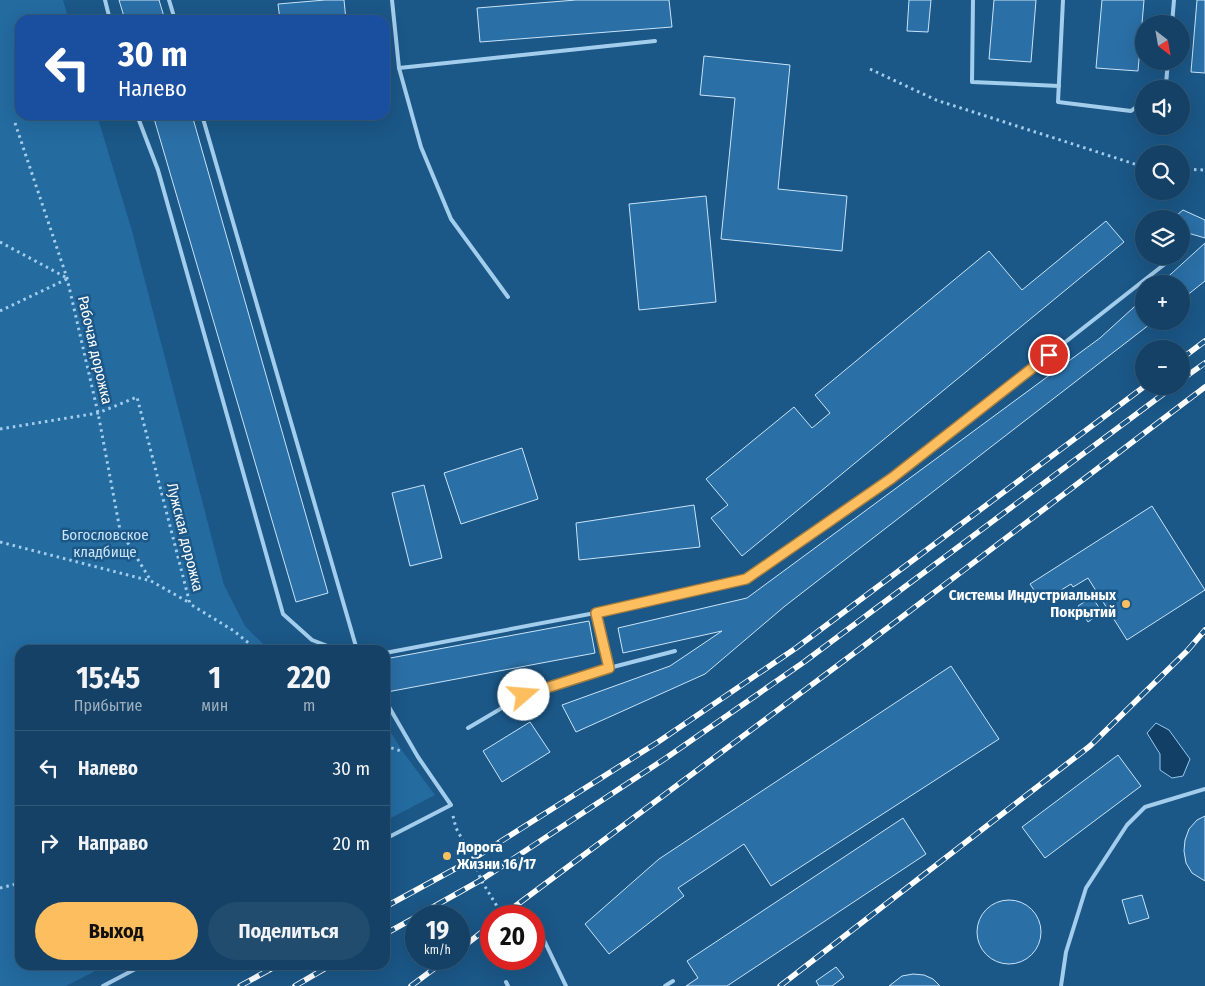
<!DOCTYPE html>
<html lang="ru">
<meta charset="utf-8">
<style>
body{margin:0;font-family:"Fira Sans Condensed",sans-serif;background:#214c6e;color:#f1f3f6;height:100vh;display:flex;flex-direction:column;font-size:19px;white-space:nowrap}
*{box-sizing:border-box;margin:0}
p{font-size:16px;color:#9dafbf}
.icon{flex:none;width:28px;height:28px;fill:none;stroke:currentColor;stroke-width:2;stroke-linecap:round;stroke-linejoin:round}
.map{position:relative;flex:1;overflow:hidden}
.details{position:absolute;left:15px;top:645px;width:375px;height:325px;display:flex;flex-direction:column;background:#144165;border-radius:15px;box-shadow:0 5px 20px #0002,0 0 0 1px #335a79}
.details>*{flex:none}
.banner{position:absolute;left:15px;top:15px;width:375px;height:105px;border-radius:15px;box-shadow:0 5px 20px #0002,0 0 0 1px #335a79;background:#1a4fa0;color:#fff;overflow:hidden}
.needle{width:32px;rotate:149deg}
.fabs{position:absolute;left:1135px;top:15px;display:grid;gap:10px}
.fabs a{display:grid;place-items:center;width:55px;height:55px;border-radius:50%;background:#144165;box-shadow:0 5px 20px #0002,0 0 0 1px #335a79;font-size:25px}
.speed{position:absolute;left:405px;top:905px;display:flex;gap:10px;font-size:25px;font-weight:700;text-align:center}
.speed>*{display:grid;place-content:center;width:65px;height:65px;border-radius:50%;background:#144165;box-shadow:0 5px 20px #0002,0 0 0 1px #335a79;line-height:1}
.speed small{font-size:12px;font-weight:400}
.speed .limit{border:8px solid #d22;background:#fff;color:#111}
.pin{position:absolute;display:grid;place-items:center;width:42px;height:42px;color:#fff;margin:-21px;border:2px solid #fff;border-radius:50%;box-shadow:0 1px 5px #0007}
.me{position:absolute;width:55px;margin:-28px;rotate:72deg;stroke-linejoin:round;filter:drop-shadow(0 0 4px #0008)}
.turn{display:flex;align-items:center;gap:18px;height:105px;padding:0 20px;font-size:22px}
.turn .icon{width:65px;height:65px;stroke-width:2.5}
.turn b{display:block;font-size:35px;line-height:42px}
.eta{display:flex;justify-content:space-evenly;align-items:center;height:85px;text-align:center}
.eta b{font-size:30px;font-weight:700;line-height:35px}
.action{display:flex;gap:10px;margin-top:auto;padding:10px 20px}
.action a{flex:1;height:58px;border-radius:30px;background:#fdbe60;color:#111;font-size:20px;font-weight:700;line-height:58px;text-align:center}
.action a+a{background:#214c6e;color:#f1f3f6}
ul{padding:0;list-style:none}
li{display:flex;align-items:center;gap:15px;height:75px;padding:0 20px;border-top:1px solid #335a79}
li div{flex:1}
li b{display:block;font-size:19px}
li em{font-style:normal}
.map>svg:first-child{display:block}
</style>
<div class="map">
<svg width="1205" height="986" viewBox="0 0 1205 986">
<rect width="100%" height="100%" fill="#1b5787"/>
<!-- green -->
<g fill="#246ba0">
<path d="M 0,0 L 63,0 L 69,20 L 20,20 L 20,115 L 97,115 L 132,231 L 224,585 L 245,626 L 269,650 L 20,650 L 20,965 L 107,965 L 66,986 L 0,986 Z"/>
<path d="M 385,723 L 403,752 L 435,795 L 385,821 Z"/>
</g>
<!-- water -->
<path fill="#123f66" stroke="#96c9ee" d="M 1156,723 L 1169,730 L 1190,759 L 1183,776 L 1172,778 L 1160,770 L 1160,754 L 1147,733 Z"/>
<!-- building -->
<g fill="#2a6fa6" stroke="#c9e4f9">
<path d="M 119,0 L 159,0 L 165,20 L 125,20 Z"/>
<path d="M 325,0 L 344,0 L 346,20 L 280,20 L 278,4 Z"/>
<path d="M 576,0 L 669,0 L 672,27 L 480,42 L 477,8 Z"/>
<path d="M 909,0 L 931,0 L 928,32 L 907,31 Z"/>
<path d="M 994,0 L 1036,0 L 1031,62 L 989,59 Z"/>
<path d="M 1102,0 L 1144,0 L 1138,71 L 1096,68 Z"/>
<path d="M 1197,0 L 1205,0 L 1205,73 L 1191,72 Z"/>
<path d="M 704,56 L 790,65 L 778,189 L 847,196 L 842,251 L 721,239 L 735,98 L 700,95 Z"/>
<path d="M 153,115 L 192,115 L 328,593 L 296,602 Z"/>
<path d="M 289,115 L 347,115 L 289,120 Z"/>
<path d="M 706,196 L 716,302 L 639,310 L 629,204 Z"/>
<path d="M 1183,210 L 1205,220 L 1205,238 L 1181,231 L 1181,219 L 1172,219 Z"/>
<path d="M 1106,221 L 1124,242 L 742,556 L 711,518 L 728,505 L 706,479 L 794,407 L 812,428 L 830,413 L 815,395 L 989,251 L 1022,290 Z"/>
<path d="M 1205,243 L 1205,281 L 1181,300 L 1181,284 L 1160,284 Z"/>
<path d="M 1144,298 L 1144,321 L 1154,321 L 785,606 L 705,674 L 576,732 L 562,705 L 670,666 L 722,631 L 623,653 L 618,628 L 747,598 L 1100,338 Z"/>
<path d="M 522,448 L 538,499 L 461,524 L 444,473 Z"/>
<path d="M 424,485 L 442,558 L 410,566 L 392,493 Z"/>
<path d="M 694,505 L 700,547 L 579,560 L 576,523 Z"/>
<path d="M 1152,506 L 1205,590 L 1127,640 L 1088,578 L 1073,587 L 1071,584 L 1042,602 L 1030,584 Z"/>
<path d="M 1092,597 L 1102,612 L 1088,622 L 1078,606 Z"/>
<path d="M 589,621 L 595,653 L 387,692 L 385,682 L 385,659 Z"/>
<path d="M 951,666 L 999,739 L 771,886 L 744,844 L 678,888 L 684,896 L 609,954 L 585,924 L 659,859 Z"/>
<path d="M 530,722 L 550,752 L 502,782 L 483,751 Z"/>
<path d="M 1118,755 L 1141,786 L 1045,858 L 1022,827 Z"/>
<path d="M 1205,816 L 1205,881 L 1192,873 L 1186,863 L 1184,851 L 1185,840 L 1189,829 L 1197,820 Z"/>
<path d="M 903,818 L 926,854 L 727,986 L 686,986 L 698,978 L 687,961 Z"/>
<path d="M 1142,895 L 1149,918 L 1129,924 L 1122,900 Z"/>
<circle cx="1009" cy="932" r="32"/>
<path d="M 836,967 L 844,977 L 832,986 L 819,986 L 816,981 Z"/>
<path d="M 913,974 L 924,975 L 933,979 L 940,986 L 889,986 L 902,976 Z"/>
</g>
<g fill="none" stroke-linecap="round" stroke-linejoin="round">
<!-- path -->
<g stroke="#a3cdec" stroke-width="3" stroke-dasharray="2.5 4" stroke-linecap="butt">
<path d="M 870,69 L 936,100 L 1144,167"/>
<path d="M 15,123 L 67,278 L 98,413 L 120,530 L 151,581"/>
<path d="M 1181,169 L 1205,170"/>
<path d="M 0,242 L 67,278"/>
<path d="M 0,311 L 67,279"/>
<path d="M 0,429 L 98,413 L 137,397 L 190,604 L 234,631 L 257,650"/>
<path d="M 0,542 L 151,581 L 190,603"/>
<path d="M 385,746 L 401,751"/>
<path d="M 453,816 L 456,828 L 473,859 L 481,880 L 503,916 L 508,916"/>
<path d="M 0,888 L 20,883"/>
</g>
<!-- lane -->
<g stroke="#a3cdec" stroke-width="4">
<path d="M 105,0 L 110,20"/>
<path d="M 169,0 L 175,20"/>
<path d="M 392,0 L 399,68 L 421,147 L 451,219 L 508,297"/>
<path d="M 973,0 L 972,82 L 1059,86"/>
<path d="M 1063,0 L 1058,102 L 1131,111 L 1144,101"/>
<path d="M 1172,24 L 1174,0"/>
<path d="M 399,68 L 655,41"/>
<path d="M 1160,89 L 1166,84 L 1168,61"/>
<path d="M 137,115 L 158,170 L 283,614 L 312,640 L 338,650"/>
<path d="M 202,115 L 357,650"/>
<path d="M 595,613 L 609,668"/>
<path d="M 385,653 L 595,613 L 746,579 L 892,478 L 1175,256"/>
<path d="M 385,700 L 418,757 L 451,805 L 385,839"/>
<path d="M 468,728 L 524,695 L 609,668 L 675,651"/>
<path d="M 542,936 L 566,986"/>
<path d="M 506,982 L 508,986"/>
<path d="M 103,986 L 143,965"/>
<path d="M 665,986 L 673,981"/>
<path d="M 1061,986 L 1066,952 L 1086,888 L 1127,825 L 1145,807 L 1205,789"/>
</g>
<!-- rail casing -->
<g stroke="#fff" stroke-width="5.5">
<g id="rail">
<path d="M 1181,359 L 1205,341"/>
<path d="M 1181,380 L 1205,363"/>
<path d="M 385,907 L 473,859 L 658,742 L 796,648 L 1145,386"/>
<path d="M 417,916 L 481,880 L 666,758 L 804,662 L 1174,386"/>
<path d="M 502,916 L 865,645 L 1205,387"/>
<path d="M 385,934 L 416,917"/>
<path d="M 459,950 L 491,925"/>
<path d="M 240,986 L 278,965"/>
<path d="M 295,986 L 331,965"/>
<path d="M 411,986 L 447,959"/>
<path d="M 780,986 L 1090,746 L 1187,651 L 1205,630"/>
</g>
</g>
<!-- rail -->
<use href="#rail" stroke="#1b5787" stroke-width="4" stroke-dasharray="11" stroke-linecap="butt"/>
</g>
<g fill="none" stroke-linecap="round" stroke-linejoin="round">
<!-- route casing -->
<g stroke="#a47c3e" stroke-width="12">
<path id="route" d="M 524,695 L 609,668 L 596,613 L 746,579 L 892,478 L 1049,355"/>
</g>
<!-- route -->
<use href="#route" stroke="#fdbe60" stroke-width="9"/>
</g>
<!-- markers -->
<g fill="#fdbe60" stroke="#1b5787" stroke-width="2">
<circle cx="1126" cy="604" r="5"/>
<circle cx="447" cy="856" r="5"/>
</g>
<g text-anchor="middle" stroke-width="5" stroke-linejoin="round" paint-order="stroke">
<!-- street labels -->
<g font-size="15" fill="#fff" stroke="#1b5787">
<text transform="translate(95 350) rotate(77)" y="5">Рабочая дорожка</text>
<text transform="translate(185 537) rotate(76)" y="5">Лужская дорожка</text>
</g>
<!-- park labels -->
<g font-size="15" fill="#c9e4f9" stroke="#1b5787">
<text x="105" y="540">Богословское<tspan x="105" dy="17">кладбище</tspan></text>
</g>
<!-- poi labels -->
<g font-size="15" font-weight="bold" fill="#fff" stroke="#1b5787" text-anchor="end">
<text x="1116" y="600">Системы Индустриальных<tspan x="1116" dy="17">Покрытий</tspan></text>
<text x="457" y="852" text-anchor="start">Дорога<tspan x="457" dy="17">Жизни 16/17</tspan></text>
</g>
</g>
</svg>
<div class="fabs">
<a><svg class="needle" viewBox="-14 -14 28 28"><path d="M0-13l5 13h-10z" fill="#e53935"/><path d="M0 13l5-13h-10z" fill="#9dafbf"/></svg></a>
<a><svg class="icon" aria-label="sound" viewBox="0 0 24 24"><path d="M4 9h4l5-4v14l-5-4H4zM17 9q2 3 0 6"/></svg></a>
<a><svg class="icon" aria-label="search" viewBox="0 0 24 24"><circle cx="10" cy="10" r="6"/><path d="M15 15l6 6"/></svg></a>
<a><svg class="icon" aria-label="layers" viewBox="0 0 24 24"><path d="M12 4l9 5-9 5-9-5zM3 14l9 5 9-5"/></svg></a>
<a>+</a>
<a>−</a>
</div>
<div class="speed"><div>19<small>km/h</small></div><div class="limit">20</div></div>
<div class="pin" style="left:1049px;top:355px;background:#d93025"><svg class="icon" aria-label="arrive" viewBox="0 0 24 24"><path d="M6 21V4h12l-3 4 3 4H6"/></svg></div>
<svg class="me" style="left:524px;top:695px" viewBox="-20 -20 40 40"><circle r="19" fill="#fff"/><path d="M0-13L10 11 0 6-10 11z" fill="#fdbe60"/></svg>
<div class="banner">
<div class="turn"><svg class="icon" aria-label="left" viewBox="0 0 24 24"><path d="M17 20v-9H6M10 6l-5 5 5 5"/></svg><div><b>30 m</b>Налево</div></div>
</div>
<section class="details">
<div class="eta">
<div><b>15:45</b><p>Прибытие</p></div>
<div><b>1</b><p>мин</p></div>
<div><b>220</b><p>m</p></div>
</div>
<ul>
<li><svg class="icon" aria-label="left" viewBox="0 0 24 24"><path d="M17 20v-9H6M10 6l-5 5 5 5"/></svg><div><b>Налево</b></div><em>30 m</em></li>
<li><svg class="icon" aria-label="right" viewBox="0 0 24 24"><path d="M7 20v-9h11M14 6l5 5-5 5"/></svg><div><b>Направо</b></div><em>20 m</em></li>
</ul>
<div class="action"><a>Выход</a><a>Поделиться</a></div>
</section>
</div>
